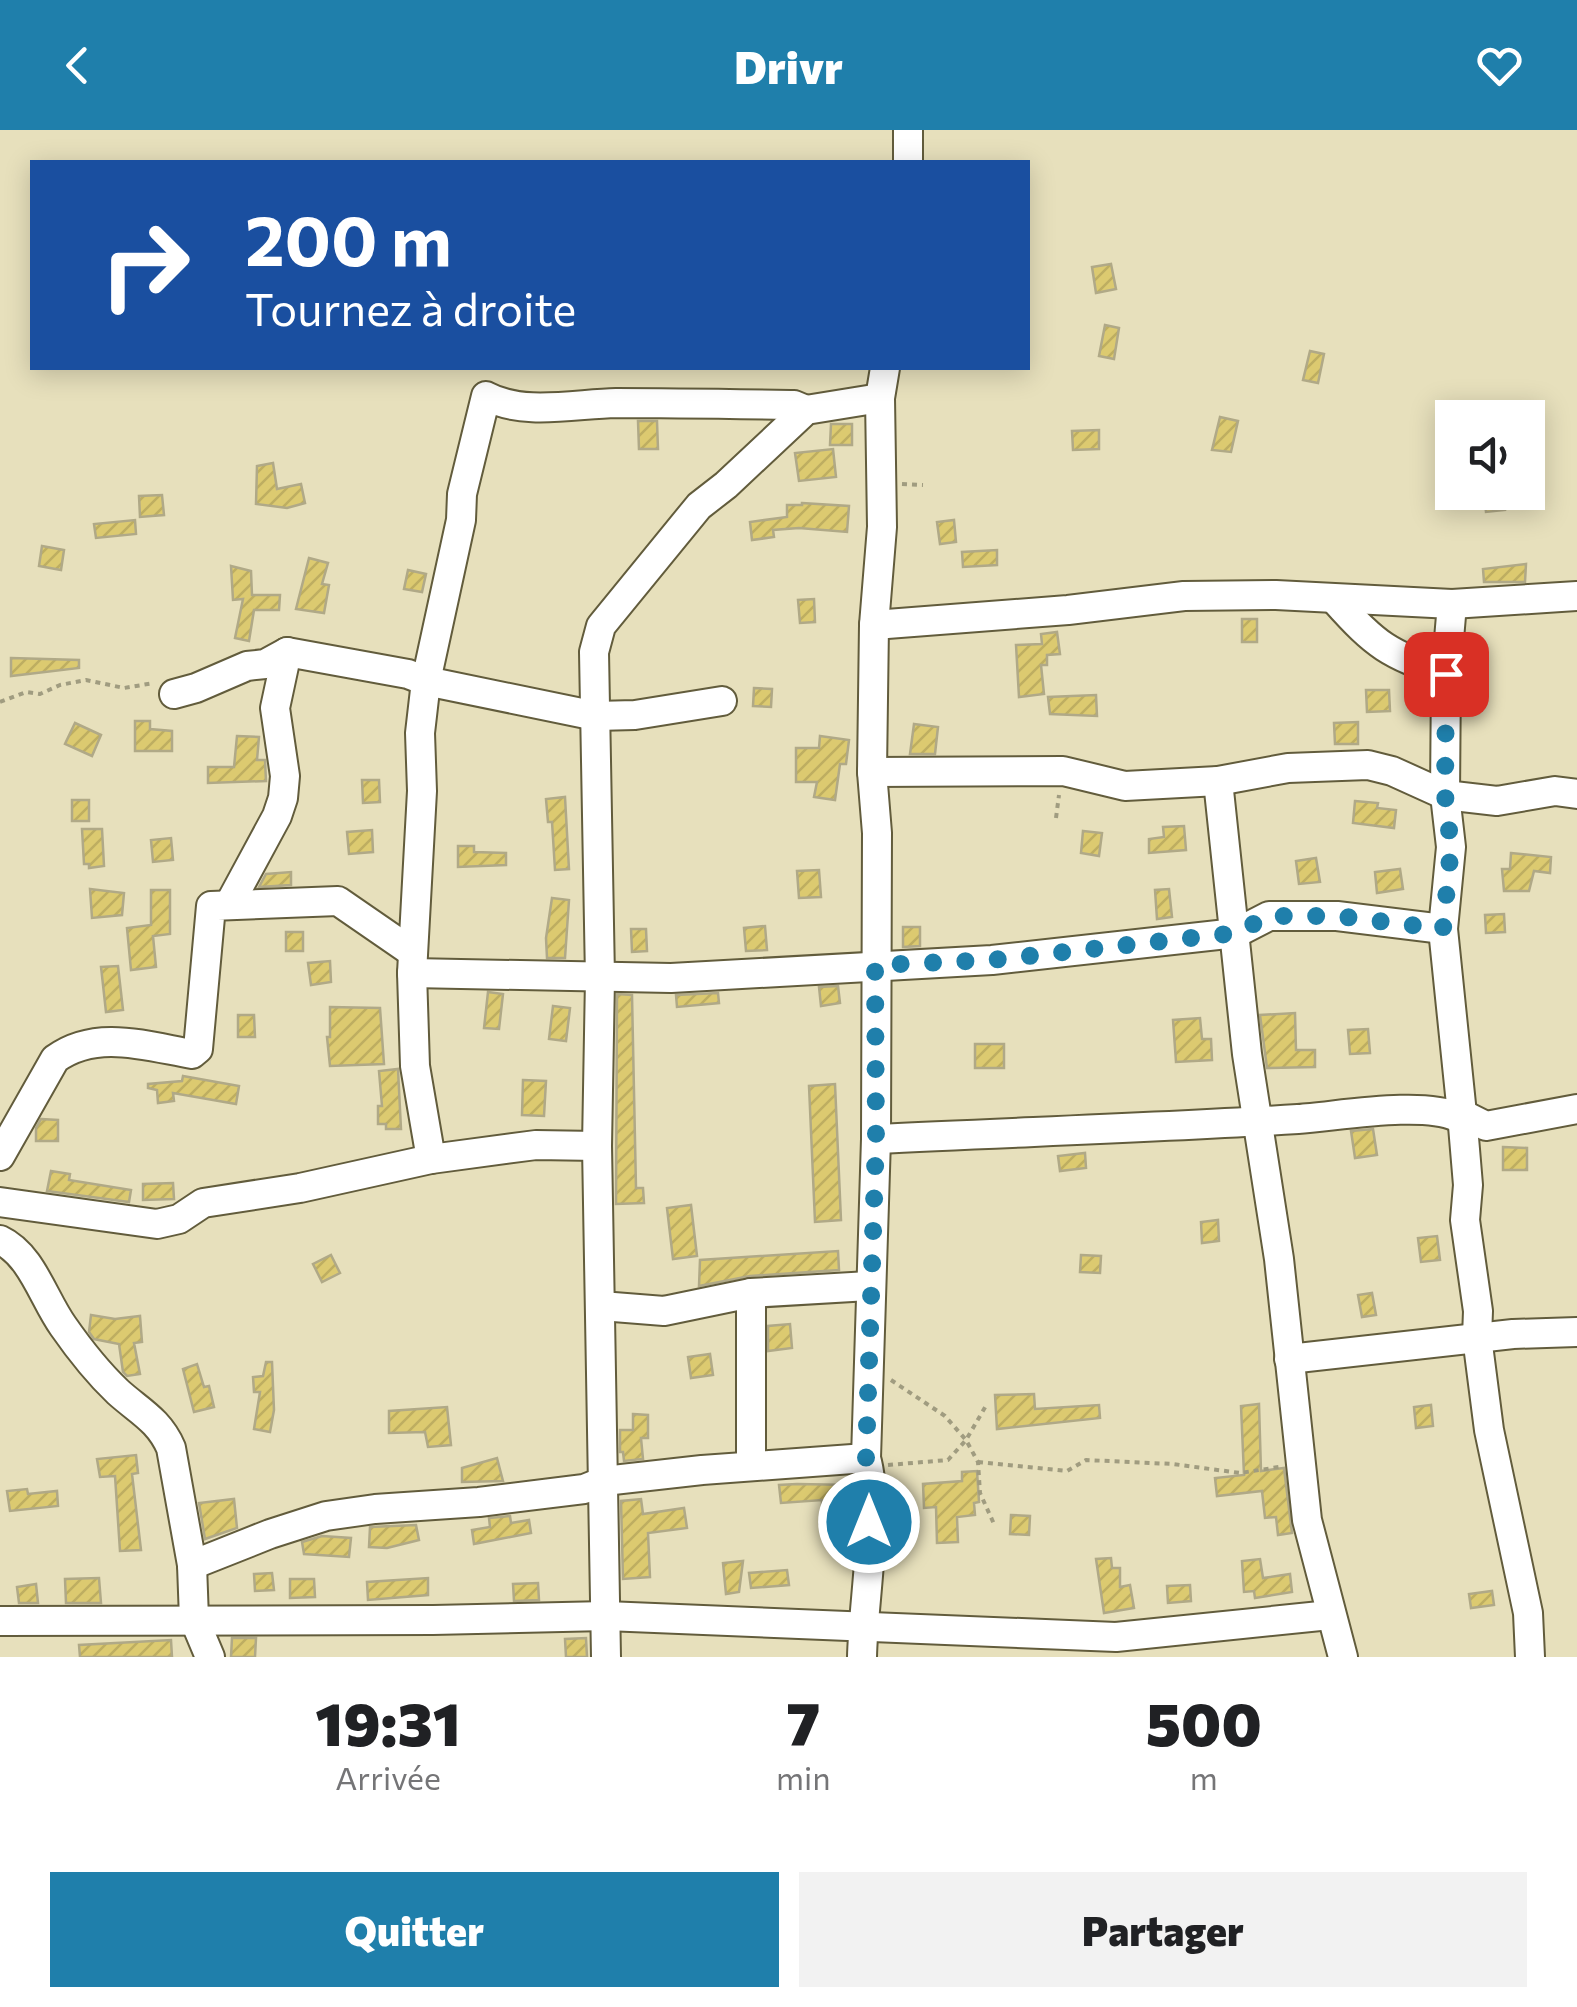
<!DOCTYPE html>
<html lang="fr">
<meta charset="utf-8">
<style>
body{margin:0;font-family:Commissioner,sans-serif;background:#f2f2f2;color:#202124;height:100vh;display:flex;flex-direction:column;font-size:38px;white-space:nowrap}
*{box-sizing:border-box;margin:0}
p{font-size:32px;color:#757577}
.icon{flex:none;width:55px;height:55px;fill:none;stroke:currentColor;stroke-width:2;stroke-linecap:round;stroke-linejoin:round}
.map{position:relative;height:1527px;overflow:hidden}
.drawer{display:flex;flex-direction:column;background:#fff;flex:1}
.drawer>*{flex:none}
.banner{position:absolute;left:30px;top:30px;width:1000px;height:210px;border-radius:0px;box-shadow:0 5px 25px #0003;background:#1a4fa0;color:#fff;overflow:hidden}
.controls{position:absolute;left:1435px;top:270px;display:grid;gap:20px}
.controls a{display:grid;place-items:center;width:110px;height:110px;border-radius:0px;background:#fff;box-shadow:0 5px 25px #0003;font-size:50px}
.pin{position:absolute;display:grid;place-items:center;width:85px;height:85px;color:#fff;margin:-42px;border-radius:20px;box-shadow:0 5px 15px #0006}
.me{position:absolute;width:110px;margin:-55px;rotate:0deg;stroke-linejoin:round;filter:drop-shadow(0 0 8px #0008)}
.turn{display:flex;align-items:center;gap:35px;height:210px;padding:0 50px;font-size:45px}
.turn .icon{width:130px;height:130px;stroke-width:2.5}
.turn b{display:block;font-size:70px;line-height:85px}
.eta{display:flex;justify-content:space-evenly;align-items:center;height:170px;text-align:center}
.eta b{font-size:60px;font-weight:800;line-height:70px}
.button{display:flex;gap:20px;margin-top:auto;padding:20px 50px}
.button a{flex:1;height:115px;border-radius:0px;background:#1f7fab;color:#fff;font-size:40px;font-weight:800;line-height:115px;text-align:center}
.button a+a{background:#f2f2f2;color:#202124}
header{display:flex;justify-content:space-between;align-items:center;height:130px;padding:0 50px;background:#1f7fab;color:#fff;font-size:45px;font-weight:800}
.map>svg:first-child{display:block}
</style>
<header><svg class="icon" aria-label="back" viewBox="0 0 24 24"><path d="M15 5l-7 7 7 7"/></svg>Drivr<svg class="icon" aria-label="heart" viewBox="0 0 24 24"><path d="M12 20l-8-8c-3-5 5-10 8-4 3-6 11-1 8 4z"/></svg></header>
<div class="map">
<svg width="1577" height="1527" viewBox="0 0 1577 1527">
<defs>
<pattern id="building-hatch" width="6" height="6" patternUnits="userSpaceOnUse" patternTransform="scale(2.5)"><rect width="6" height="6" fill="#dcca70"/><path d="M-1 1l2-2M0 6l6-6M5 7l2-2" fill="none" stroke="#beae61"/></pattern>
</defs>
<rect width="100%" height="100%" fill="#e7e0bc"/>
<!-- building -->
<g fill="url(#building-hatch)" stroke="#b0a987" stroke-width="2.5">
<path d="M 1111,134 L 1116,159 L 1096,163 L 1092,137 Z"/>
<path d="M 1105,195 L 1119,198 L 1114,229 L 1099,226 Z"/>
<path d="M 1310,221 L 1324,224 L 1318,253 L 1303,250 Z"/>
<path d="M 1220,287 L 1238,291 L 1231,322 L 1212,320 Z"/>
<path d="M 638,291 L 657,291 L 658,319 L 639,319 Z"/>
<path d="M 831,294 L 852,294 L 852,315 L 830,315 Z"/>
<path d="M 1099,300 L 1099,319 L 1073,320 L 1072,301 Z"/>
<path d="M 833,319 L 836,347 L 799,351 L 795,323 Z"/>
<path d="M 273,333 L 277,359 L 301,354 L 305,373 L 287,378 L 256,374 L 257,336 Z"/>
<path d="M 1484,362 L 1504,362 L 1505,380 L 1486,382 Z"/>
<path d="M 162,365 L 164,385 L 140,387 L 139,366 Z"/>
<path d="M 802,373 L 849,376 L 847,402 L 799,398 L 773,400 L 774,407 L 752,410 L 750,392 L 787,387 L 787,375 L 802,375 Z"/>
<path d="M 135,390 L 136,404 L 96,408 L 94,394 Z"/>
<path d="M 954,390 L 956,412 L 940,414 L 937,392 Z"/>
<path d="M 42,416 L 64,420 L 61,440 L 39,436 Z"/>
<path d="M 997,420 L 997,435 L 963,437 L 962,422 Z"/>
<path d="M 309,428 L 328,433 L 322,454 L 329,455 L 324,483 L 296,479 Z"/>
<path d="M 1526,434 L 1525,452 L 1484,452 L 1483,439 Z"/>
<path d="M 231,436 L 251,441 L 252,465 L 280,465 L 279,480 L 254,480 L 249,511 L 235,508 L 243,469 L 233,470 Z"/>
<path d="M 408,440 L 426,444 L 422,462 L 404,459 Z"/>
<path d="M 814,469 L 815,492 L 800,493 L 798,470 Z"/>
<rect x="1242" y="489" width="15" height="23"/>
<path d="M 1057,502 L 1060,524 L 1047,525 L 1047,535 L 1041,535 L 1044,564 L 1019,567 L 1016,515 L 1042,514 L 1041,504 Z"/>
<path d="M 11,528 L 79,530 L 79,538 L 11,546 Z"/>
<path d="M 754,558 L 772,559 L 771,577 L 753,576 Z"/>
<path d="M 1366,560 L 1389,560 L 1390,581 L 1367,582 Z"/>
<path d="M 1096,565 L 1097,586 L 1050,584 L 1048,567 Z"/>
<path d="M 135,591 L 150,591 L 150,599 L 172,601 L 172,621 L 135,621 Z"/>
<path d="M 1358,592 L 1358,614 L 1335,614 L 1334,593 Z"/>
<path d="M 75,593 L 101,605 L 92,626 L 65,614 Z"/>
<path d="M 914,594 L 938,597 L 935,624 L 910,624 Z"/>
<path d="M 237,606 L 259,607 L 257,630 L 265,630 L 266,651 L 208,653 L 208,637 L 234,637 Z"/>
<path d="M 820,606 L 849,610 L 846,634 L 840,634 L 835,670 L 814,667 L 817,652 L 796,652 L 796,618 L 819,618 Z"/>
<path d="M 362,650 L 379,650 L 380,672 L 363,673 Z"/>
<path d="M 565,667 L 569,739 L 555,740 L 552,692 L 548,692 L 546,669 Z"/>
<rect x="72" y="670" width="17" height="21"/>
<path d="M 1355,671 L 1378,673 L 1377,678 L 1396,680 L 1394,698 L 1353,693 Z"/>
<path d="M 1184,696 L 1186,720 L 1149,723 L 1149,709 L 1164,707 L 1163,697 Z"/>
<path d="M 82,699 L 102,699 L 104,736 L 89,738 L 89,734 L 84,734 Z"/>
<path d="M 372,700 L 373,722 L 349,724 L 347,702 Z"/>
<path d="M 1083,701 L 1102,703 L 1099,726 L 1081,723 Z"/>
<path d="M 171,708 L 173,730 L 153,732 L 151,710 Z"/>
<path d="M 458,716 L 474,716 L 474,722 L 506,723 L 506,735 L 458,737 Z"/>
<path d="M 1511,723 L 1551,727 L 1550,743 L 1534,741 L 1529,761 L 1504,761 L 1502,739 L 1510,739 Z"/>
<path d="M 1316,728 L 1320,752 L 1299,754 L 1296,731 Z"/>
<path d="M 1400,739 L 1403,759 L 1377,763 L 1375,742 Z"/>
<path d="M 819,740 L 821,767 L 799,768 L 797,741 Z"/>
<path d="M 291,742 L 291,755 L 259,757 L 266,744 Z"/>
<path d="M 90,759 L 124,763 L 122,785 L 92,788 Z"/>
<path d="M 1169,759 L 1172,787 L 1157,789 L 1155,760 Z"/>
<path d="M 151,760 L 170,760 L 170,804 L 153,806 L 156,837 L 131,840 L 127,798 L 151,795 Z"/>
<path d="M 552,768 L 569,770 L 565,828 L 547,828 L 546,808 Z"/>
<path d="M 1504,784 L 1505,802 L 1486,803 L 1485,785 Z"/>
<path d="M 765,796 L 767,820 L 746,821 L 744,798 Z"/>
<path d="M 903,797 L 920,797 L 920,816 L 903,817 Z"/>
<path d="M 631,799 L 646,799 L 647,821 L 632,822 Z"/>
<rect x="286" y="802" width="17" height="19"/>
<path d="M 330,831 L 331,852 L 311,855 L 308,833 Z"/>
<path d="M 118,836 L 123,880 L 106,882 L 101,837 Z"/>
<path d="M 838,856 L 840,873 L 821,876 L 819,857 Z"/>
<path d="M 488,862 L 503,864 L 499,899 L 484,898 Z"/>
<path d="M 718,863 L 719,873 L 677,877 L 676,865 Z"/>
<path d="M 617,864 L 632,865 L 636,1058 L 643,1058 L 644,1073 L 616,1074 Z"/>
<path d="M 553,876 L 570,878 L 566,911 L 549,909 Z"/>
<path d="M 330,877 L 380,878 L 384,934 L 330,936 L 327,907 L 330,907 Z"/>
<path d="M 1295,883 L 1296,920 L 1315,920 L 1315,937 L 1267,938 L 1260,885 Z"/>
<path d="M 238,885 L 254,885 L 255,907 L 238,907 Z"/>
<path d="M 1200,888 L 1202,909 L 1211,909 L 1212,930 L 1176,932 L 1173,890 Z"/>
<path d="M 1368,899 L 1370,923 L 1350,924 L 1348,900 Z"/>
<rect x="975" y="914" width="29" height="24"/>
<path d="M 398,939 L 401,999 L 386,999 L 386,994 L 378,994 L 378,976 L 382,976 L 379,941 Z"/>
<path d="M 183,946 L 239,956 L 236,974 L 173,963 L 174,971 L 158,973 L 157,960 L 148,958 L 148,954 L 182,951 Z"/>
<path d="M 523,950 L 546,951 L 544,986 L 522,985 Z"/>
<path d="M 835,954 L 841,1090 L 815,1092 L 809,956 Z"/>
<path d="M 41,989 L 58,990 L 58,1011 L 36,1011 L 36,998 Z"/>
<path d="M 1373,999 L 1377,1025 L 1355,1028 L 1351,1001 Z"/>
<path d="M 1503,1017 L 1527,1018 L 1527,1040 L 1503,1040 Z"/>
<path d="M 1085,1023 L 1086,1038 L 1060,1041 L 1058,1026 Z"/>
<path d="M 51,1041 L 70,1044 L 69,1050 L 131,1060 L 129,1072 L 47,1061 Z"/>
<path d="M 173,1053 L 174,1069 L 143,1070 L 143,1054 Z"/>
<path d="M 691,1075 L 697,1126 L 673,1129 L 667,1078 Z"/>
<path d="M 1218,1090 L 1219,1111 L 1202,1113 L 1201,1092 Z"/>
<path d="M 1437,1106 L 1440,1130 L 1421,1132 L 1418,1108 Z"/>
<path d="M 838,1121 L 839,1140 L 750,1146 L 699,1156 L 700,1130 Z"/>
<path d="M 331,1125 L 340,1143 L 322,1152 L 313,1134 Z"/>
<path d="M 1081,1125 L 1101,1126 L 1100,1143 L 1080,1142 Z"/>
<path d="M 1372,1163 L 1376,1185 L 1362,1187 L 1358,1165 Z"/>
<path d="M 91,1185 L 115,1189 L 140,1186 L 142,1212 L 134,1213 L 140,1244 L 127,1246 L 123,1242 L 119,1214 L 94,1209 L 89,1202 Z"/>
<path d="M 790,1194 L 792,1218 L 768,1221 L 768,1196 Z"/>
<path d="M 710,1224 L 713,1245 L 691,1248 L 688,1227 Z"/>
<path d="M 266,1232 L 272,1232 L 274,1280 L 270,1302 L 254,1299 L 260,1262 L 254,1262 L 253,1247 L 263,1246 Z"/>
<path d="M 197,1234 L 204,1257 L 209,1256 L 214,1277 L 194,1282 L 183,1239 Z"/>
<path d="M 1034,1264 L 1035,1279 L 1099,1275 L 1100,1288 L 997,1299 L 995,1265 Z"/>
<path d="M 1259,1274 L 1261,1341 L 1284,1338 L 1292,1403 L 1278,1405 L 1276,1387 L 1265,1388 L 1262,1361 L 1217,1366 L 1215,1348 L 1244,1345 L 1241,1276 Z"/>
<path d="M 1431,1275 L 1433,1296 L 1416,1298 L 1414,1277 Z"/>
<path d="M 447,1277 L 451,1315 L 428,1317 L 425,1302 L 389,1303 L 389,1281 Z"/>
<path d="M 633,1284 L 648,1285 L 648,1308 L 641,1308 L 643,1329 L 624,1331 L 623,1322 L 620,1322 L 620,1300 L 633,1300 Z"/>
<path d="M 136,1325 L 138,1343 L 132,1344 L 141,1420 L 120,1421 L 115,1346 L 100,1347 L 97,1329 Z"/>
<path d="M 497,1328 L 503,1351 L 462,1352 L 462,1338 Z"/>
<path d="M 977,1341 L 979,1372 L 974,1373 L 975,1385 L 957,1387 L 958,1412 L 937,1413 L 936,1377 L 924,1378 L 923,1354 L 962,1351 L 962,1342 Z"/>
<path d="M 797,1354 L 853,1355 L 854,1367 L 843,1368 L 843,1384 L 822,1384 L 822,1370 L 781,1373 L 779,1355 Z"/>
<path d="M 27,1359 L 28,1364 L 57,1361 L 58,1376 L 10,1381 L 7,1361 Z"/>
<path d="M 234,1369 L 237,1398 L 205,1409 L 199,1373 Z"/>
<path d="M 641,1369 L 643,1384 L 684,1378 L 687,1398 L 648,1403 L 650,1447 L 623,1449 L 621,1371 Z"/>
<path d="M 1011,1385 L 1030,1386 L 1029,1405 L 1010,1404 Z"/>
<path d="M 510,1386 L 511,1393 L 529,1390 L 531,1403 L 474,1414 L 472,1400 L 490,1397 L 489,1388 Z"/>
<path d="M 416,1395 L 419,1410 L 387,1418 L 369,1417 L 370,1397 Z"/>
<path d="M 322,1406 L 351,1408 L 349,1427 L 304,1424 L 302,1412 Z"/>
<path d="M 1111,1428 L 1112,1438 L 1120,1438 L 1120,1457 L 1130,1455 L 1134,1478 L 1104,1483 L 1096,1429 Z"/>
<path d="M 1260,1429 L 1263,1448 L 1290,1444 L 1292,1462 L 1255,1468 L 1254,1461 L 1244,1462 L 1242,1431 Z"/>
<path d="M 743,1431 L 739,1462 L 726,1464 L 723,1433 Z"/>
<path d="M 787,1440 L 789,1455 L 751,1458 L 749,1443 Z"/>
<path d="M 272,1443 L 274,1460 L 255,1461 L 254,1444 Z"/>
<path d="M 99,1448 L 101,1473 L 66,1473 L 65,1449 Z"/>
<path d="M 428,1448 L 428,1465 L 368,1470 L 367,1452 Z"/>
<path d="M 290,1449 L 314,1449 L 315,1467 L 290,1468 Z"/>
<path d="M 538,1453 L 539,1470 L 514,1471 L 513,1454 Z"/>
<path d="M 36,1454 L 38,1473 L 19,1473 L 17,1457 Z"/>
<path d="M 1190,1455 L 1191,1471 L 1168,1473 L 1167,1456 Z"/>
<path d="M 1492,1461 L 1494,1475 L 1471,1478 L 1469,1464 Z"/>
<path d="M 232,1508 L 256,1508 L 255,1527 L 231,1527 Z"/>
<path d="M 586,1508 L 587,1527 L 566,1527 L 565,1509 Z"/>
<path d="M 171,1510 L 172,1527 L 80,1527 L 79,1515 Z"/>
</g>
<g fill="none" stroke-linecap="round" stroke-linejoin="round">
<!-- minor casing -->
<g stroke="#625c3c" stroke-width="32">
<g id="minor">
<path d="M 908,0 L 908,32"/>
<path d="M 1335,470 C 1377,517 1388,523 1446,544"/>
<path d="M 1452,474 L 1446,544 L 1445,665 L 1451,717 L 1443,799 L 1462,984 L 1468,1055 L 1465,1090 L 1478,1181 L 1477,1207 L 1489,1300 L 1528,1483 L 1530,1527"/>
<path d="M 874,495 L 1068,480 L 1184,466 L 1276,465 L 1452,474 L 1577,466"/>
<path d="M 174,564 L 196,558 L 247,536 L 265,534 L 287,522 L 408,544 L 426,551 L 596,586 L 635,585 L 722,571"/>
<path d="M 872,642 L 1063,641 L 1125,656 L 1218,651 L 1288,638 L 1368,635 L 1392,641 L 1445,665 L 1497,671 L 1555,661 L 1577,664"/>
<path d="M 1218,651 L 1247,924 L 1279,1129 L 1307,1390 L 1343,1527"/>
<path d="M 230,773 L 277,686 L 283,668 L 285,646 L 275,578 L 287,522"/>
<path d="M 412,843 L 671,848 L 992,830 L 1236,803 L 1269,786 L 1337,786 L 1443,799"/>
<path d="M 876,1009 C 1017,1002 1157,998 1298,989 C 1340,986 1422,971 1457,987 L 1462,984 L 1486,996 L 1577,979"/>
<path d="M 0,1026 L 55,929 C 96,899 146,916 192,924 L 198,919 L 211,776 L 338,771 L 412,822"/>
<path d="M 431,1029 L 415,936 L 412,843 L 422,661 L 420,603 L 426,551 L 461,390 L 462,364 L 486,266 C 523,286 574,274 616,273 C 675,273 734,274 794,275 L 806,280"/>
<path d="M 0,1072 L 157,1094 L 179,1089 L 203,1073 L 300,1058 L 431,1029 L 536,1015 L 597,1016"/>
<path d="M 0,1110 C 32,1125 43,1168 63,1196 C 79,1219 98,1243 118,1262 C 139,1281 159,1290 171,1318 L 192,1435 L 194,1489 L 210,1527"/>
<path d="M 601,1176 L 664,1181 L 751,1163 L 869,1156"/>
<path d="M 1289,1229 L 1513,1204 L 1577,1202"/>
<path d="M 751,1335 L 751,1163"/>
<path d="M 192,1435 L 270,1404 L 326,1386 L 375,1379 L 479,1372 L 584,1359 L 604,1351 L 702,1340 L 866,1328"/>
<path d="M 0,1491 L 433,1490 L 606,1486 L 1116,1507 L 1330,1485"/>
<path d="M 606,1527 L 597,1016 L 600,848 L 594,522 L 601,496 L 699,376 L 726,355 L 806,280 L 880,268"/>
<path d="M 862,1527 C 863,1473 880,1377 866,1328 L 876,1009 L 877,703 L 872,642 L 874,495 L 882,397 L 880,268 L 885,238"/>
</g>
</g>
<!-- path -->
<g stroke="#a09c80" stroke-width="4" stroke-dasharray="5 5" stroke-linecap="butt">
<path d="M 902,354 L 923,355"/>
<path d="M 0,572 L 26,562 L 40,564 L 60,555 L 86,550 L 124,558 L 154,553"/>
<path d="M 1056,688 L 1059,665"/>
<path d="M 891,1250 L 945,1286 L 966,1310 L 978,1332 L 980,1363 L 994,1394"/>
<path d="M 978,1332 L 1067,1341 L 1086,1330 L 1173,1334 L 1240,1343 L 1279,1337"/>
<path d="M 888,1335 L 948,1330 L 966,1310 L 987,1274"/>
</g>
<!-- minor -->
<use href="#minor" stroke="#fff" stroke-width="28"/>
</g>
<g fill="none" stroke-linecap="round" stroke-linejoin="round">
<!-- route -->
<path stroke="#1f7fab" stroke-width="18" stroke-dasharray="0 32.4" d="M 869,1392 L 869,1340 L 866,1328 L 876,1009 L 875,835 L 992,830 L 1236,803 L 1269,786 L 1338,786 L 1443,799 L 1451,717 L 1445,665 L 1446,544"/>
</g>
</svg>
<div class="controls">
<a><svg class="icon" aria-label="sound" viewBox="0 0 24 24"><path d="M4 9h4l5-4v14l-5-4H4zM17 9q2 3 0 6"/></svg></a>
</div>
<div class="pin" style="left:1446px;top:544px;background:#d93025"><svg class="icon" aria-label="arrive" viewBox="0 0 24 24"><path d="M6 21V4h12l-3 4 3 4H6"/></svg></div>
<svg class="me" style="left:869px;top:1392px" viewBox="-20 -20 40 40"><circle r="17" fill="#1f7fab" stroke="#fff" stroke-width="3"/><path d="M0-11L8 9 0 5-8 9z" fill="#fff"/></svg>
<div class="banner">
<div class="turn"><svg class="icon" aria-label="right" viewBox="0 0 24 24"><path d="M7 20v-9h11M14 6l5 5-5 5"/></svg><div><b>200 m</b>Tournez à droite</div></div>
</div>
</div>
<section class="drawer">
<div class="eta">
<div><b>19:31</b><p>Arrivée</p></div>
<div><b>7</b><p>min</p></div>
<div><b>500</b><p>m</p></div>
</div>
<div class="button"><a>Quitter</a><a>Partager</a></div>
</section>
